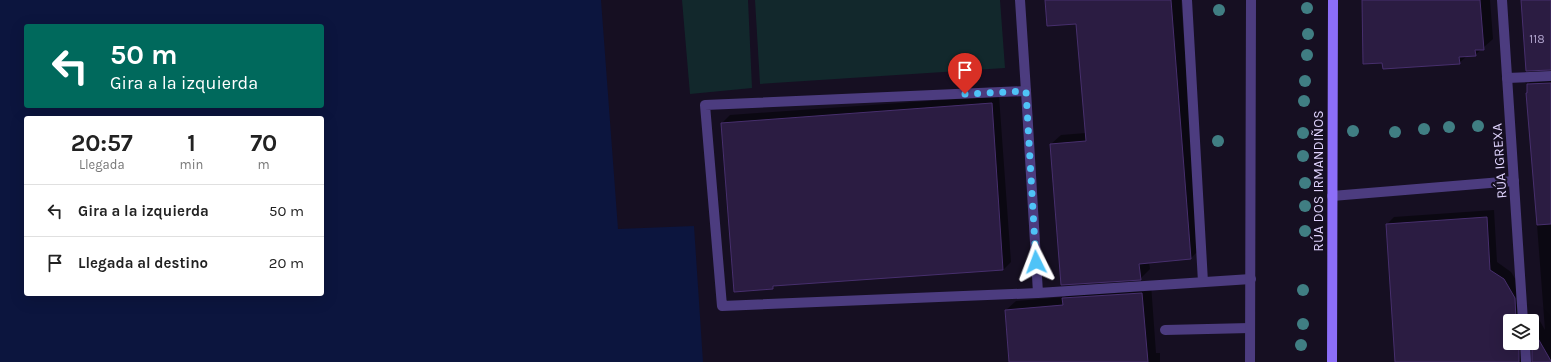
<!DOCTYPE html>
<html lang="es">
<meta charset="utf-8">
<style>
body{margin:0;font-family:Karla,sans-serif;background:#f2f2f2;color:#222;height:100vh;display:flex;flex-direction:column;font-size:15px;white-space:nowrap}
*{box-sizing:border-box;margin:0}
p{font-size:13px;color:#767676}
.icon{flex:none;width:22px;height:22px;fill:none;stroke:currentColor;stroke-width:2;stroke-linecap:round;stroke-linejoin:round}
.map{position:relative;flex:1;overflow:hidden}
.details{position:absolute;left:24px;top:116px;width:300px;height:180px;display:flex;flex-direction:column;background:#fff;border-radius:4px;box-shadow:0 4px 16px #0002}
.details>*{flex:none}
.guide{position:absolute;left:24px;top:24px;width:300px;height:84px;border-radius:4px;box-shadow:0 4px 16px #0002;background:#00695c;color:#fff;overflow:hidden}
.fabs{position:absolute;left:1503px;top:314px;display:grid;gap:8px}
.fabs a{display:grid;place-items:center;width:36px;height:36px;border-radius:4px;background:#fff;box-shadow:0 4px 16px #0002;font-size:20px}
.pin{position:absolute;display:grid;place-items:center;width:34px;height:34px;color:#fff;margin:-41px -17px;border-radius:50% 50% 50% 0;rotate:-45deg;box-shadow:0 0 4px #0007}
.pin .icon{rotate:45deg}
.me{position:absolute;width:44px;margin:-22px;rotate:357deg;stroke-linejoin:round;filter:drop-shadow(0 0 3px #0008)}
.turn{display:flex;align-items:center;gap:14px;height:84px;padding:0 20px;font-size:18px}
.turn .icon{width:52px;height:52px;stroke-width:2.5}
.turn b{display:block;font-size:28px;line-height:34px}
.eta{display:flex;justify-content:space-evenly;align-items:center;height:68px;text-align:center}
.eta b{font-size:24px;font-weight:700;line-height:28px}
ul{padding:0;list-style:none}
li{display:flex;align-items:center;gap:12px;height:52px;padding:0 20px;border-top:1px solid #e0e0e0}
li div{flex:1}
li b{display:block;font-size:15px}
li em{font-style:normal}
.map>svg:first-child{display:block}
</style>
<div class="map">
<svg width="1551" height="362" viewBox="0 0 1551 362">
<rect width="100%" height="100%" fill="#160f22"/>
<!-- green -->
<g fill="#12282c">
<path d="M 682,0 L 748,0 L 752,88 L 690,94 Z"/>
<path d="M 755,0 L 1000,0 L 1005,68 L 760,84 Z"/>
</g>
<!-- water -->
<path fill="#0c153e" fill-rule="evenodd" d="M 0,0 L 601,0 L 618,229 L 694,226 L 703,362 L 0,362 ZM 26,26 L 322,26 L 322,106 L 26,106 ZM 26,118 L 322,118 L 322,294 L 26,294 Z"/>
<!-- shadow -->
<g fill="#0007">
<path d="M 1046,0 L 1181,0 L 1200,249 L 1191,258 L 1149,262 L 1150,269 L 1140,279 L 1051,144 L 1061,135 L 1086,133 L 1077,22 Z"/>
<path d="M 1363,0 L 1490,0 L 1493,39 L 1475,55 L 1467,56 L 1459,63 Z"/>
<path d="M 1551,76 L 1551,362 L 1533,362 L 1532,321 L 1510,321 L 1510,343 L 1526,343 L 1523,362 L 1396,362 L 1387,224 L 1394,217 L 1494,210 L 1497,262 L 1511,272 L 1522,290 L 1525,318 L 1532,321 L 1537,316 L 1545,330 L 1527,93 L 1528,84 L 1535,77 Z"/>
<path d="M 999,96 L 1011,262 L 1003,270 L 777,284 L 773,288 L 722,123 L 730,115 Z"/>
<path d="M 1151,284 L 1156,353 L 1160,353 L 1160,362 L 1010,362 L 1006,310 L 1016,301 L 1065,297 L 1073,289 Z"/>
</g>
<!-- building -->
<g fill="#2b1c42" stroke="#472f6d">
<path d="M 1045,0 L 1171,0 L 1191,259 L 1139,264 L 1141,280 L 1061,285 L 1050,144 L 1086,141 L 1076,24 L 1047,26 Z"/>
<path d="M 1362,0 L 1480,0 L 1484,50 L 1475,50 L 1476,56 L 1459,57 L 1460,64 L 1383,69 L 1382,63 L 1363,64 Z"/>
<path d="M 1521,0 L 1551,0 L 1551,70 L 1526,71 Z"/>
<path d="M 1551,83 L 1551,224 L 1537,225 L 1526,93 L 1527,93 L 1527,84 Z"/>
<path d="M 992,103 L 1003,270 L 773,286 L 773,289 L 734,292 L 721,123 Z"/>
<path d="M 1487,217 L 1490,270 L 1504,279 L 1515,298 L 1516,321 L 1510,321 L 1510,343 L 1519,343 L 1519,362 L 1395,362 L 1386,224 Z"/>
<path d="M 1142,293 L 1148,362 L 1009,362 L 1005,310 L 1063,305 L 1062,298 Z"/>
<path d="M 1532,328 L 1551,361 L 1551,362 L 1532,362 Z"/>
</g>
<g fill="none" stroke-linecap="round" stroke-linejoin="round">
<!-- service -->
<g stroke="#4c3c7f" stroke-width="10">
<path d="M 1020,0 L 1026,91"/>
<path d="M 1187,0 L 1203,282"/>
<path d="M 1332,196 L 1514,181"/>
<path d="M 1038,293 L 1026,91 L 705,105 L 722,306 L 1038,293 L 1251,279"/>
<path d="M 1165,330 L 1250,328"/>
<path d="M 1250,362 L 1251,0"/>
</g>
<!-- minor -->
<g stroke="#4c3c7f" stroke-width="10">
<path d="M 1502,0 L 1523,321"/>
<path d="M 1507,78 L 1551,76"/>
<path d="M 1525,343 L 1526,362"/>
</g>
<!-- secondary -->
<path stroke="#8c6ef8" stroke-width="10" d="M 1332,362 L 1333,0"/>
</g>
<!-- trees -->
<g fill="#407e83">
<circle cx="1307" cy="8" r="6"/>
<circle cx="1219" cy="10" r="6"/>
<circle cx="1308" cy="34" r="6"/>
<circle cx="1307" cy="55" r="6"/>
<circle cx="1305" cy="81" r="6"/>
<circle cx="1304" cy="101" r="6"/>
<circle cx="1478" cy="126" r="6"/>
<circle cx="1449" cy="127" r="6"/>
<circle cx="1424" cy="129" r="6"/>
<circle cx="1353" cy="131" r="6"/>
<circle cx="1395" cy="132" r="6"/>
<circle cx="1303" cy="133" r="6"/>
<circle cx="1218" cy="141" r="6"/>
<circle cx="1303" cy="156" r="6"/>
<circle cx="1305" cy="183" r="6"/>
<circle cx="1305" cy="206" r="6"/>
<circle cx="1305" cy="231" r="6"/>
<circle cx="1303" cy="290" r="6"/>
<circle cx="1303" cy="324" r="6"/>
<circle cx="1301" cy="345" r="6"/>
</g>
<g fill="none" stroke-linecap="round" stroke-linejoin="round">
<!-- route -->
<path stroke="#4fc3f7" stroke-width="7" stroke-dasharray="0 12.6" d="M 965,94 L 1026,91 L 1036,262"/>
</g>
<g text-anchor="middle" stroke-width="4" stroke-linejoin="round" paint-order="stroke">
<!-- number labels -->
<g font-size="12" fill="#b2a5ce">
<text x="1537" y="43">118</text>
</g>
<!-- street labels -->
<g font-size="14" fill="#dfd3fd" stroke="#160f22">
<text transform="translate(1499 161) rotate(-94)" y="5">RÚA IGREXA</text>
<text transform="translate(1318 181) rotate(-90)" y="5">RÚA DOS IRMANDIÑOS</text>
</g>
</g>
</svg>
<div class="fabs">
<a><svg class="icon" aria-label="layers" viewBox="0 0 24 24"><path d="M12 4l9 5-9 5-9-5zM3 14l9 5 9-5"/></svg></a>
</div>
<div class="pin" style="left:965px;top:94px;background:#d93025"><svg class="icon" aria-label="arrive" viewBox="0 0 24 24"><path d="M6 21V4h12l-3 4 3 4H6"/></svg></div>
<svg class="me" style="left:1036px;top:262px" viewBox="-20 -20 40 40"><path d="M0-17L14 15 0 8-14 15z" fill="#4fc3f7" stroke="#fff" stroke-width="4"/></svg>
<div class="guide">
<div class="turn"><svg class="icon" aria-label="left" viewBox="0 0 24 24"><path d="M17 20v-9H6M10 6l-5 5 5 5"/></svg><div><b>50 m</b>Gira a la izquierda</div></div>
</div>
<section class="details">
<div class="eta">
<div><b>20:57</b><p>Llegada</p></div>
<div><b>1</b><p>min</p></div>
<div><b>70</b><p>m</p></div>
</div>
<ul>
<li><svg class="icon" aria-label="left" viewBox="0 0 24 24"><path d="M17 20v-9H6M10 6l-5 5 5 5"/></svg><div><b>Gira a la izquierda</b></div><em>50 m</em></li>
<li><svg class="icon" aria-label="arrive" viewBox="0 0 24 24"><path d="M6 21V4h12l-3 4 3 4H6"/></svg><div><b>Llegada al destino</b></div><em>20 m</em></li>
</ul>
</section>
</div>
